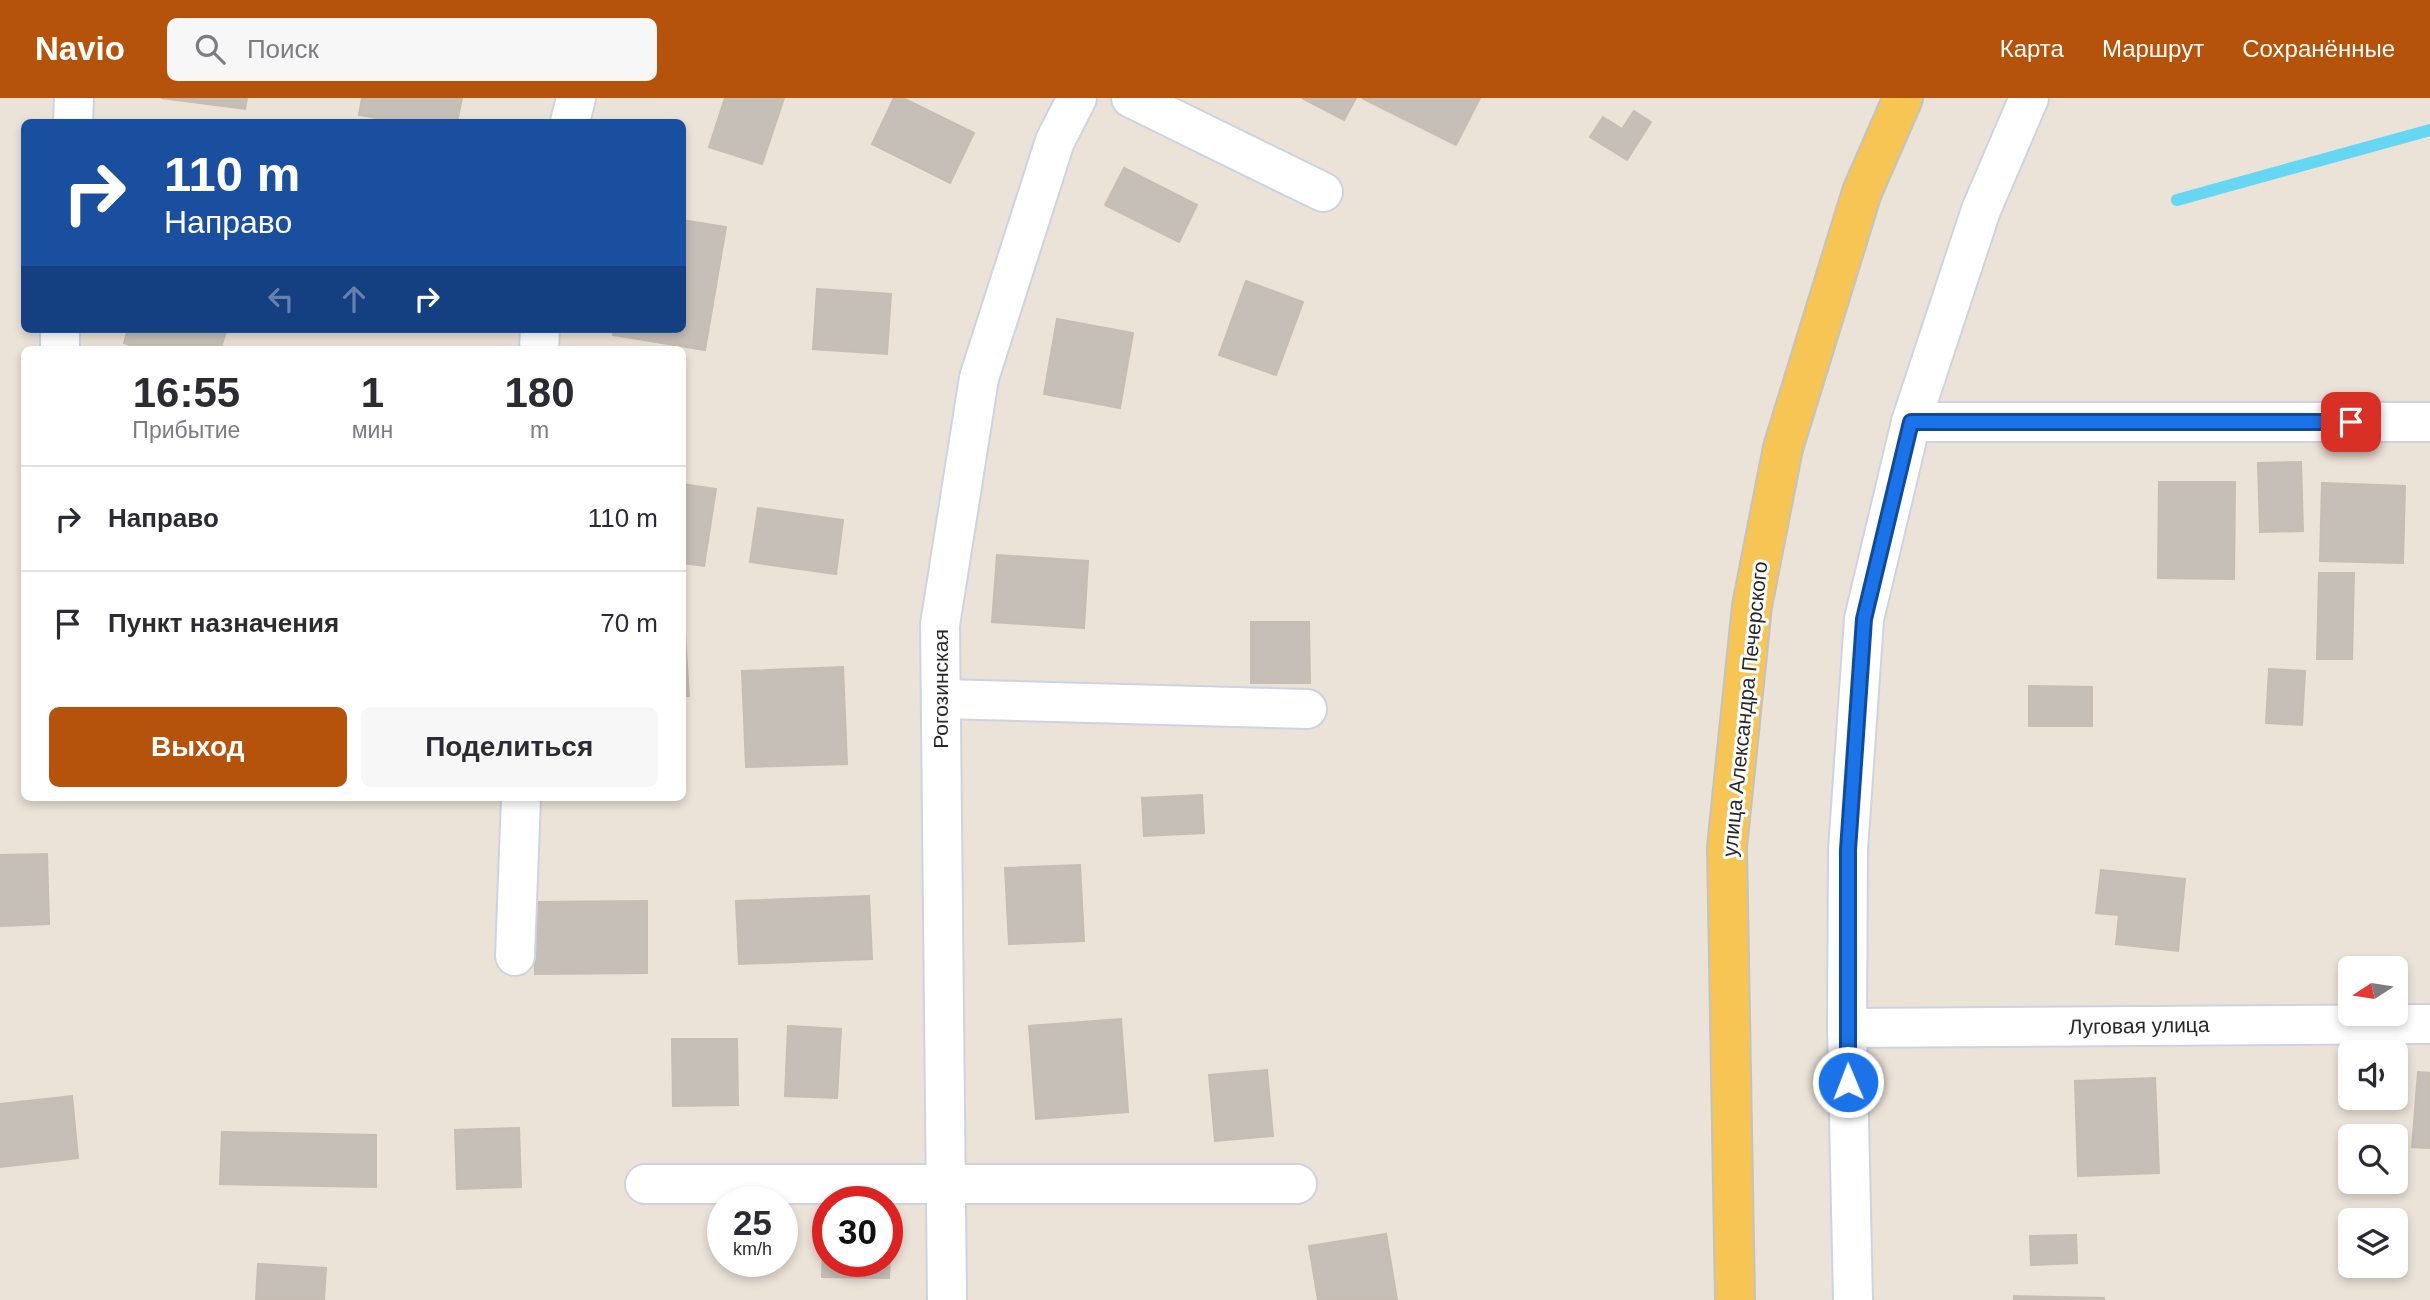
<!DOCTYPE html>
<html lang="ru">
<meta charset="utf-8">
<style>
body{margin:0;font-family:Helvetica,sans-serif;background:#f7f7f7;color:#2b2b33;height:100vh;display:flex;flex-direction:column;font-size:26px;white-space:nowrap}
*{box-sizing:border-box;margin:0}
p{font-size:23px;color:#7c7c81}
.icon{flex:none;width:38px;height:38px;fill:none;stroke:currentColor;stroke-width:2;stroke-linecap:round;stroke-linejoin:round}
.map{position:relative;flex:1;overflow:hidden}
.side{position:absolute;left:21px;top:248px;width:665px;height:455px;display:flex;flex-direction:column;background:#fff;border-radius:10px;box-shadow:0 4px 10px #0003}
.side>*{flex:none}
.banner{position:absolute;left:21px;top:21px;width:665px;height:214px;border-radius:10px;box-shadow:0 4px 10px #0003;background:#1a4fa0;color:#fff;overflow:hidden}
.needle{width:46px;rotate:258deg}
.fabs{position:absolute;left:2338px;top:858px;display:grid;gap:14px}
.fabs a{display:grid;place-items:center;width:70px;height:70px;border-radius:10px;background:#fff;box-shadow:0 4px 10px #0003;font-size:35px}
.speed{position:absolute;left:707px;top:1088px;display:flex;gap:14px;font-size:35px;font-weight:700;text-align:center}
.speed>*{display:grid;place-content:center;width:91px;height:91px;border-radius:50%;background:#fff;box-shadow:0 4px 10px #0003;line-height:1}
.speed small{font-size:18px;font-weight:400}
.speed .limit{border:10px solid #d22;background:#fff;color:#111}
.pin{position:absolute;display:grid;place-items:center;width:60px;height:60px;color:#fff;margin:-30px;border-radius:14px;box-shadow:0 4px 10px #0006}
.me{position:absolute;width:77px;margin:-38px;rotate:359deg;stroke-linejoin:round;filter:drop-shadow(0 0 5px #0008)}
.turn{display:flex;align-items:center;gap:24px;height:147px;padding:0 28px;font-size:32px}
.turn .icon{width:91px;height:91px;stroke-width:2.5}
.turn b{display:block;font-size:49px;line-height:60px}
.lanes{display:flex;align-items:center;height:66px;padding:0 28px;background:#0003;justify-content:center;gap:35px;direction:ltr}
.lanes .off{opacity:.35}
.eta{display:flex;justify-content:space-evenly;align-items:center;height:119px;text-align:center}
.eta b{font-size:42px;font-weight:700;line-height:49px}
.button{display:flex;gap:14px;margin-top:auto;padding:14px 28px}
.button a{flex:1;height:80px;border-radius:10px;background:#b45309;color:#fff;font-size:28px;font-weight:700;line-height:80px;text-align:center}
.button a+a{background:#f7f7f7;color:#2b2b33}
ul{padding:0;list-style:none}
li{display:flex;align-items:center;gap:21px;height:105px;padding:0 28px;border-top:2px solid #e1e1e2}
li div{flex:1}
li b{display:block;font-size:26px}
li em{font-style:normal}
header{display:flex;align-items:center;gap:42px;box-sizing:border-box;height:98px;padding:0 35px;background:#b45309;color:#fff}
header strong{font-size:33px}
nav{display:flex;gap:38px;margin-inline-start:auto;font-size:24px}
.search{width:490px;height:63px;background:#f7f7f7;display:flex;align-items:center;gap:18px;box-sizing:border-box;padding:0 24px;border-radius:10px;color:#7c7c81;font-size:26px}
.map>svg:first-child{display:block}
</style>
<header>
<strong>Navio</strong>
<div class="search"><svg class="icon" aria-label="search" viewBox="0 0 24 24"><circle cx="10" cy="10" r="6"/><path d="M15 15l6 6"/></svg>Поиск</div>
<nav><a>Карта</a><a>Маршрут</a><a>Сохранённые</a></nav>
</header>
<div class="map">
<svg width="2430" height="1202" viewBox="0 0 2430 1202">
<rect width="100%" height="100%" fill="#ebe2d8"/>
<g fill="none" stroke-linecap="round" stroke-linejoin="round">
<!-- stream -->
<path stroke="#66d7f3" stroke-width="12" d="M 2177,102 L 2430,32"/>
</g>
<!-- building -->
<g fill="#c6bfb8" stroke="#c6beb2" stroke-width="2">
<path d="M 161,0 L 247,0 L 245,11 Z"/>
<path d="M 362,0 L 462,0 L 457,24 L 400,24 L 359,17 Z"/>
<path d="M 725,0 L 784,0 L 762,66 L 709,49 Z"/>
<path d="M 894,0 L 903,0 L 974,35 L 950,85 L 872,46 Z"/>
<path d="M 1302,0 L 1356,0 L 1344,22 Z"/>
<path d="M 1362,0 L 1480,0 L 1456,47 Z"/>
<path d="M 1634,13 L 1651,24 L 1627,62 L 1590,39 L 1603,19 L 1622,31 Z"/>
<path d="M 1124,70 L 1197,107 L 1179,144 L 1105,107 Z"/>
<path d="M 682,122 L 726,129 L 705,252 L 613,237 L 614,231 L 682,231 Z"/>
<path d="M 1246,183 L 1303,204 L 1276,277 L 1219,257 Z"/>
<path d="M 817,191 L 891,196 L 887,256 L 813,251 Z"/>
<path d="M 1057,221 L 1133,235 L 1120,310 L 1044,296 Z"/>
<path d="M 128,231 L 227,231 L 220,252 L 144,252 L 124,245 Z"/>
<path d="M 2301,364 L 2303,433 L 2260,434 L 2258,365 Z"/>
<path d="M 2159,384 L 2235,384 L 2234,481 L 2158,480 Z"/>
<path d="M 2322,385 L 2405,388 L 2403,465 L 2320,463 Z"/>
<path d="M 682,386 L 716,391 L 704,468 L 682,465 Z"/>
<path d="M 758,410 L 843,422 L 836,476 L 750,464 Z"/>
<path d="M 997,457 L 1088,463 L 1084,530 L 992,524 Z"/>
<path d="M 2319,475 L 2354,475 L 2352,561 L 2317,561 Z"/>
<path d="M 684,522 L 689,598 L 682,598 L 682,523 Z"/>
<path d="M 1251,524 L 1309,524 L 1310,585 L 1251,585 Z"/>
<path d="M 843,569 L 847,666 L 746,669 L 742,573 Z"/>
<path d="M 2269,571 L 2305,573 L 2302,627 L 2266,625 Z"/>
<path d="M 2029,588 L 2092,589 L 2092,628 L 2029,628 Z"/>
<path d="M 1202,697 L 1204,735 L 1144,738 L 1142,700 Z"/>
<path d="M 47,756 L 49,826 L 0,828 L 0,757 Z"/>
<path d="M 1080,767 L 1084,843 L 1009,846 L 1005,770 Z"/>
<path d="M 2101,772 L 2185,781 L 2178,853 L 2116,846 L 2119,817 L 2096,815 Z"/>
<path d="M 869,798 L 872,861 L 739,866 L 736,803 Z"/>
<path d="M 647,803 L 647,875 L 535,876 L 535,804 Z"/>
<path d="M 1121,921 L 1128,1014 L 1036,1021 L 1029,928 Z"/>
<path d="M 788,928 L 841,931 L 837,1000 L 785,998 Z"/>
<path d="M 672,941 L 737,941 L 738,1007 L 673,1008 Z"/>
<path d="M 1267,972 L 1273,1038 L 1215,1043 L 1209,977 Z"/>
<path d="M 2418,974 L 2430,975 L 2430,1050 L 2412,1049 Z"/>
<path d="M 2155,980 L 2159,1075 L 2078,1078 L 2075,983 Z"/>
<path d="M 72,998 L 78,1060 L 0,1069 L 0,1006 Z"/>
<path d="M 519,1030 L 521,1089 L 457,1091 L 455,1032 Z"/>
<path d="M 222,1034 L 376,1037 L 376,1089 L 220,1086 Z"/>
<path d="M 1386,1136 L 1397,1202 L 1318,1202 L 1309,1148 Z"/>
<path d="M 2076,1137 L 2077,1165 L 2031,1167 L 2030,1138 Z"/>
<path d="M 823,1146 L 828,1146 L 828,1164 L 887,1164 L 887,1148 L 890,1148 L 889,1180 L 822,1179 Z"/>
<path d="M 258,1166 L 326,1170 L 324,1202 L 256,1202 Z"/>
<path d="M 2014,1198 L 2104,1200 L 2104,1202 L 2014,1202 Z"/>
</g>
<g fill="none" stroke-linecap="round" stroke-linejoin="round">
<!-- minor casing -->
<g stroke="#ced3e2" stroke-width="42">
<g id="minor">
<path d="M 1131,0 L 1323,94"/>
<path d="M 73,24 L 74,0"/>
<path d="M 570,24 L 576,0"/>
<path d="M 60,231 L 60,252"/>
<path d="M 539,252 L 540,231"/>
<path d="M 1911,324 L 2430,324"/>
<path d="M 941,601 L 1307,611"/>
<path d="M 515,858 L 521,700"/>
<path d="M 1847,930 L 2430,926"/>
<path d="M 645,1086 L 1297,1086"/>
<path d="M 947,1202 L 940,527 L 979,280 L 1055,43 L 1077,0"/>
<path d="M 1853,1202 L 1847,930 L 1848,752 L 1864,521 L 1911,324 L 1981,112 L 2029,0"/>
</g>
</g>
<!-- major casing -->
<g stroke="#c3c3c3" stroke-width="42">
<path id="major" d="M 1735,1202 L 1727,749 L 1752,508 L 1783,350 L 1862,94 L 1903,0"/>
</g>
<!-- minor -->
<use href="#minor" stroke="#fff" stroke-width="38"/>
<!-- major -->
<use href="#major" stroke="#f6c553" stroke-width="38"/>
</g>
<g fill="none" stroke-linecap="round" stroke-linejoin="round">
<!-- route casing -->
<g stroke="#114b97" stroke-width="18">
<path id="route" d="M 1848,984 L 1848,752 L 1864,521 L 1911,324 L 2351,324"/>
</g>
<!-- route -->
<use href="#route" stroke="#1a73e8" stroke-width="12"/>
</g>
<g text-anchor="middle" stroke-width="6" stroke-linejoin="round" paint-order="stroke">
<!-- street labels -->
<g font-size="21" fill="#282828" stroke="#fff">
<text transform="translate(941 591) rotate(-90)" y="7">Рогозинская</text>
<text transform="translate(1745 611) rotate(-84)" y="7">улица Александра Печерского</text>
<text transform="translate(2139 928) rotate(-1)" y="7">Луговая улица</text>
</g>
</g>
</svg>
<div class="fabs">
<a><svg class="needle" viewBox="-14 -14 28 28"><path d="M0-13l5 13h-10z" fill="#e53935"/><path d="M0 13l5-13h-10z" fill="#7c7c81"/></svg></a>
<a><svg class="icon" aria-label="sound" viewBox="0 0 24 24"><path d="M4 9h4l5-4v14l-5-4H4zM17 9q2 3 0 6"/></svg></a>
<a><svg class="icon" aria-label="search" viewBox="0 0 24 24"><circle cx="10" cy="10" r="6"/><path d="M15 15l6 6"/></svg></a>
<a><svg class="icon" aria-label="layers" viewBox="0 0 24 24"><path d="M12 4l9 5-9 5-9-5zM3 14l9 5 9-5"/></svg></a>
</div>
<div class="speed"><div>25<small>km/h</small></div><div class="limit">30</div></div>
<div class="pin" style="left:2351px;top:324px;background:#d93025"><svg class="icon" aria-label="arrive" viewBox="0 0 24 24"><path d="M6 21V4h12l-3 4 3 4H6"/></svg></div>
<svg class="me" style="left:1848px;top:984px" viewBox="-20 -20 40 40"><circle r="17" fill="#1a73e8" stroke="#fff" stroke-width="3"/><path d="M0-11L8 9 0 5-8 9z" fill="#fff"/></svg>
<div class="banner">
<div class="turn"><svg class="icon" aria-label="right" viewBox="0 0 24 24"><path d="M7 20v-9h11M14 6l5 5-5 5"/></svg><div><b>110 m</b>Направо</div></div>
<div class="lanes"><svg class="icon off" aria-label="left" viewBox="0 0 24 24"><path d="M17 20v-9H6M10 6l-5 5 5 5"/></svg><svg class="icon off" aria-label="ahead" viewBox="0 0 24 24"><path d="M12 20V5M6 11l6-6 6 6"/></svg><svg class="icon" aria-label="right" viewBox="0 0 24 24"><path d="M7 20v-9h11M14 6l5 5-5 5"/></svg></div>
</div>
<section class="side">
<div class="eta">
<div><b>16:55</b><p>Прибытие</p></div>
<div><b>1</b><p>мин</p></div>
<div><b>180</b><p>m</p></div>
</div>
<ul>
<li><svg class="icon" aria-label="right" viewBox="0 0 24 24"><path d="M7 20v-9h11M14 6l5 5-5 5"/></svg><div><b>Направо</b></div><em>110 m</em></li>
<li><svg class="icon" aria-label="arrive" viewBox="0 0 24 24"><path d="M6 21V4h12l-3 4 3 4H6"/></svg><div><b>Пункт назначения</b></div><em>70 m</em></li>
</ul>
<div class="button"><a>Выход</a><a>Поделиться</a></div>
</section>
</div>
